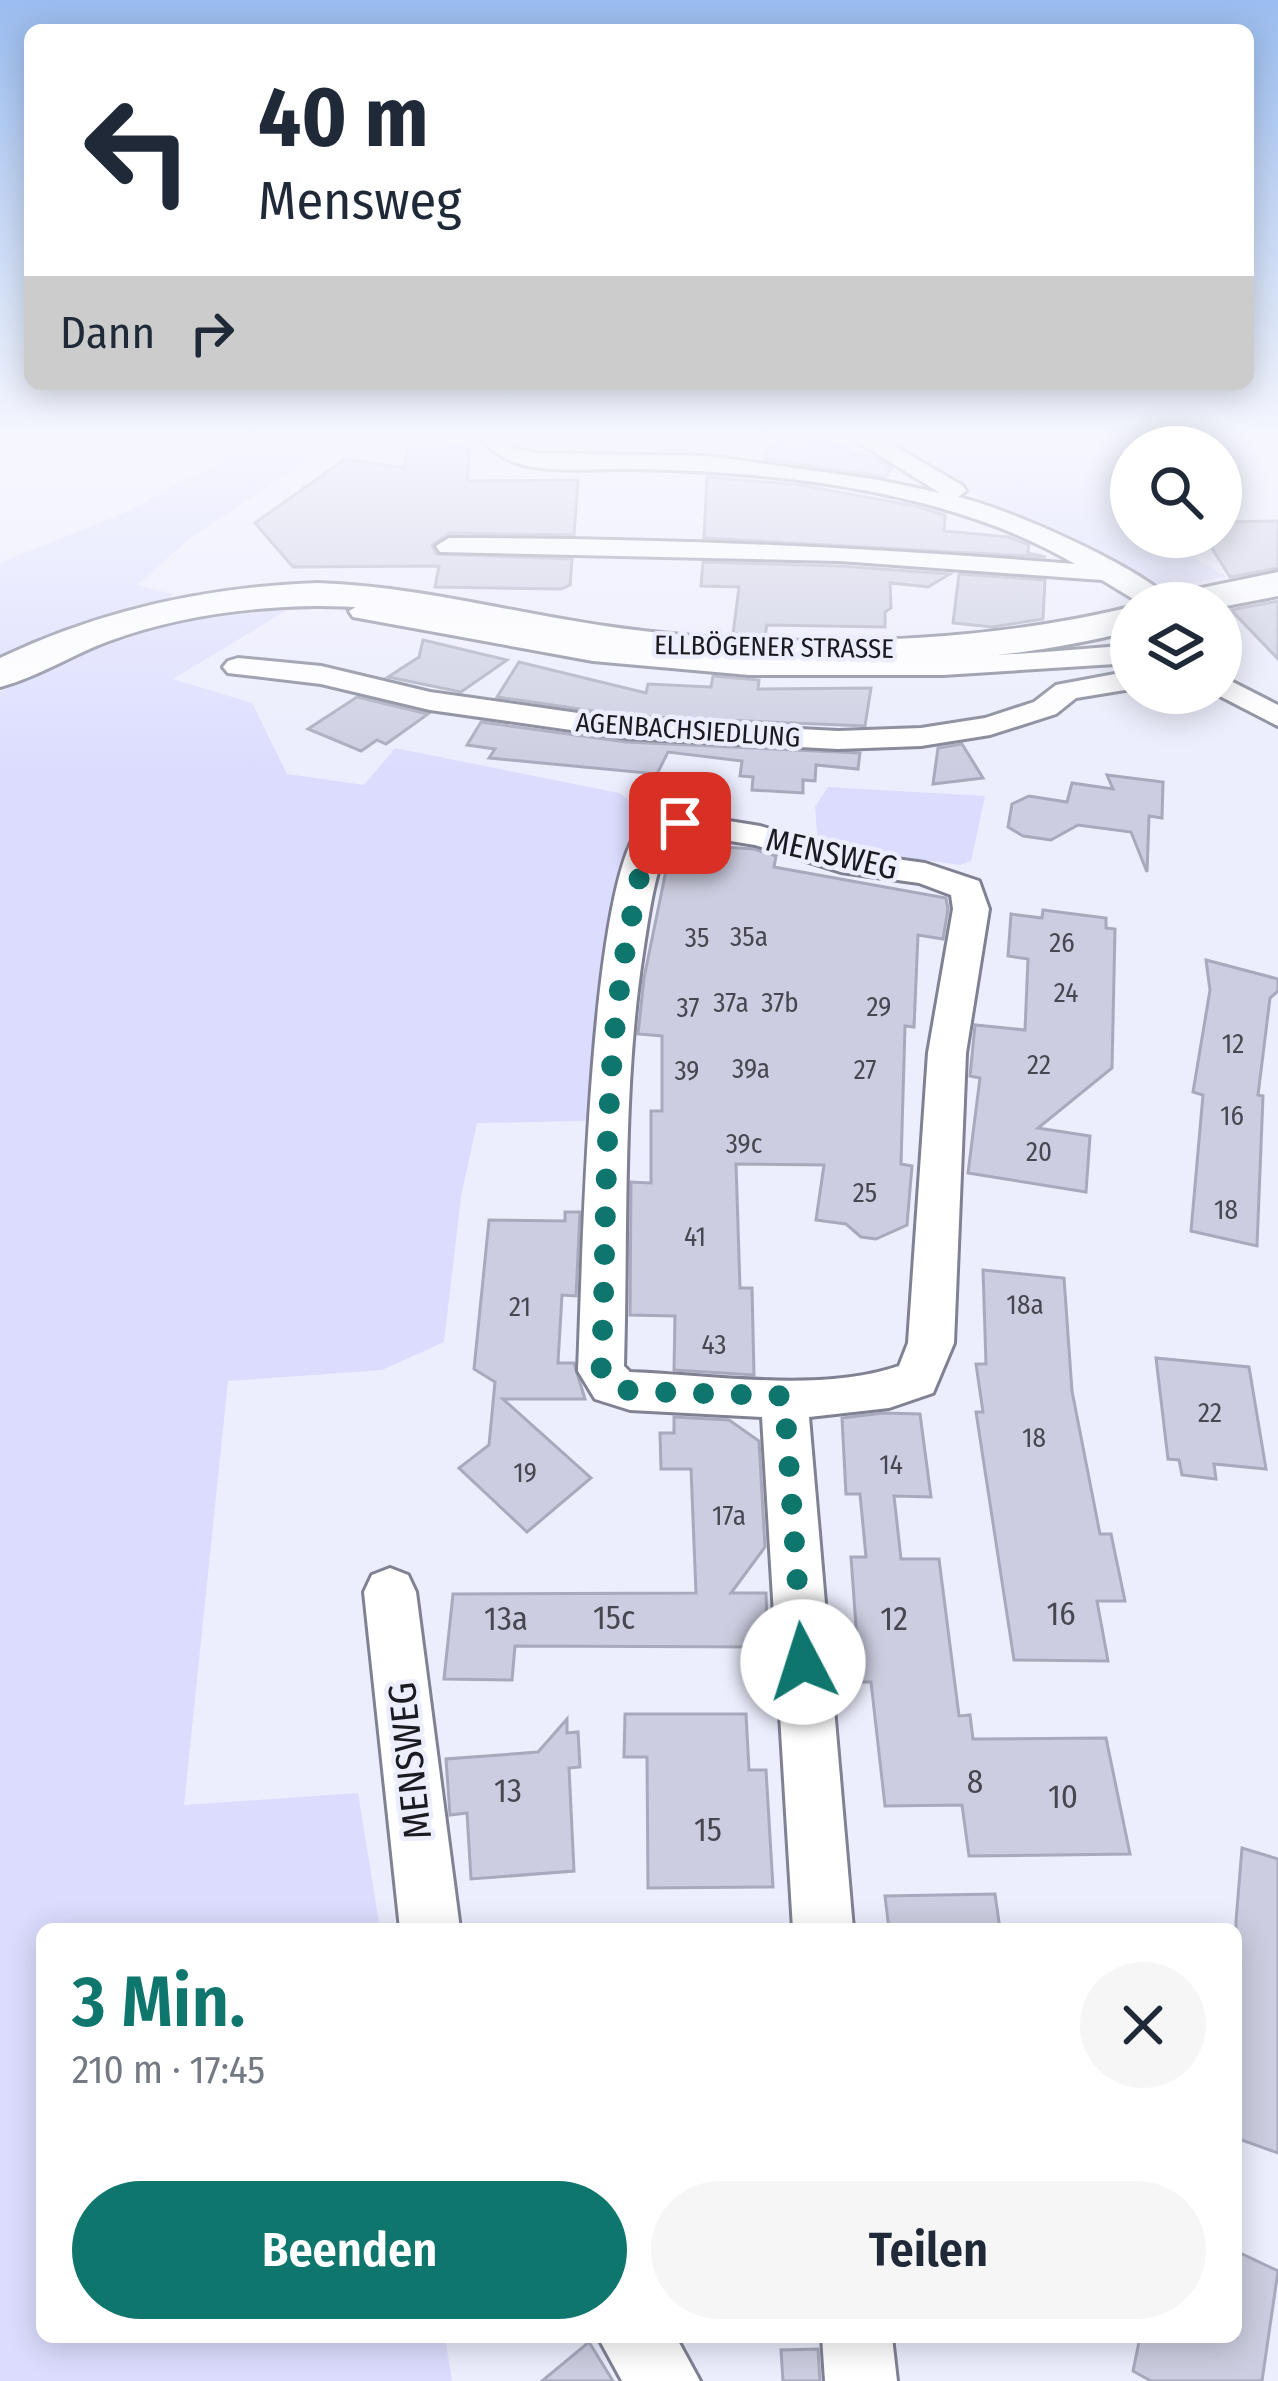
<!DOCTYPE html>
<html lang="de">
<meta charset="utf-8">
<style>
body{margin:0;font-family:"Fira Sans Condensed",sans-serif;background:#f6f6f7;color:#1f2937;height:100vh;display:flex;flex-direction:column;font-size:45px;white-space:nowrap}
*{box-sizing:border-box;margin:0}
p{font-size:39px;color:#747a83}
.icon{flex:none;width:66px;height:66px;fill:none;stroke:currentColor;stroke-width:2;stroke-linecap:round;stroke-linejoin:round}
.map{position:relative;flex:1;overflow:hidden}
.details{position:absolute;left:36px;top:1923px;width:1206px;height:420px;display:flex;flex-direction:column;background:#fff;border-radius:18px;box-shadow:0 6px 30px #0003}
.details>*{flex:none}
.guide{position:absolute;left:24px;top:24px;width:1230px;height:366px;border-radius:18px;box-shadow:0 6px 30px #0003;background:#fff;color:#1f2937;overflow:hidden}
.fabs{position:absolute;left:1110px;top:426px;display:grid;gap:24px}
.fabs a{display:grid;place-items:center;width:132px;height:132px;border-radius:50%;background:#fff;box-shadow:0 6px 30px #0003;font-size:60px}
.pin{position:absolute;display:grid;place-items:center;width:102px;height:102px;color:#fff;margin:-51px;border-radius:24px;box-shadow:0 6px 18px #0006}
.me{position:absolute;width:132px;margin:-66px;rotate:355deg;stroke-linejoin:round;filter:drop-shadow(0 0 9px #0008)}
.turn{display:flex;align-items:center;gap:42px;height:252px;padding:0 36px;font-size:54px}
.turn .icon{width:156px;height:156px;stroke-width:2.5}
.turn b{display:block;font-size:84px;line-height:102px}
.then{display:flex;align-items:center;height:114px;padding:0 36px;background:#0003;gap:24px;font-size:45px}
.round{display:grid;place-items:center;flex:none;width:126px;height:126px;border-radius:63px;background:#f6f6f7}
.summary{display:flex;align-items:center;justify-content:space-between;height:204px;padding:0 36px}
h1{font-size:72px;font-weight:600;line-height:90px;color:#0f766e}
.primary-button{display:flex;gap:24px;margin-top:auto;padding:24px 36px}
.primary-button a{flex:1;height:138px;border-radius:72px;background:#0f766e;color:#fff;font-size:48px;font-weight:600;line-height:138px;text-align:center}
.primary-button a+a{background:#f6f6f7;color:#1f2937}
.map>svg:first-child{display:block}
</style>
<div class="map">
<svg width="1278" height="2381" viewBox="0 0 1278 2381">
<rect width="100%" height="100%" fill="#ecedfd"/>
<!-- green -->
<g fill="#dcddfe">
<path d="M 264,438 L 341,438 L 189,539 L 137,585 L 173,594 L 170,598 L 0,660 L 0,563 L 124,513 Z"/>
<path d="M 866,438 L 1278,438 L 1278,459 L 1221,465 L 1221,447 L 1131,447 L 1131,474 L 1124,476 L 1131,501 L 1131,537 L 1160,537 L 1226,577 L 1153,588 Z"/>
<path d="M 289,609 L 173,679 L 252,703 L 287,774 L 364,785 L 395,748 L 619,793 L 654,818 L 623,876 L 588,1121 L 477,1123 L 461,1197 L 444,1342 L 382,1370 L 228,1381 L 184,1805 L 358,1793 L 380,1929 L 42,1929 L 42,2337 L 445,2337 L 452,2381 L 0,2381 L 0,692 L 81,652 L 168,622 Z"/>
<path d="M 828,787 L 985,796 L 971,861 L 960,865 L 818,845 L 815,807 Z"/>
</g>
<!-- building -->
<g fill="#cccde0" stroke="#a8a9bc" stroke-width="3">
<path d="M 783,438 L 851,448 L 848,452 L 874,457 L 892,468 L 885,477 L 765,459 L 766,452 Z"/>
<path d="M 470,448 L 467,481 L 578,480 L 574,535 L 449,533 L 432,545 L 436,554 L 572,559 L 570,585 L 561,589 L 435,587 L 439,566 L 293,567 L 255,523 L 345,459 L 404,468 L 407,449 Z"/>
<path d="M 707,477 L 800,485 L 915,506 L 945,515 L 944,531 L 1009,537 L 1029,545 L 1028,553 L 1046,557 L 704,538 Z"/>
<path d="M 1278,521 L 1278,568 L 1230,577 L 1205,537 L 1221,537 L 1221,522 Z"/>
<path d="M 703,562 L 840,566 L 950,574 L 928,587 L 890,583 L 891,608 L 885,612 L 885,627 L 767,625 L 765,635 L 733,634 L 739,587 L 701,586 Z"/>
<path d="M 959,574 L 1045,580 L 1043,619 L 992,627 L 953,623 Z"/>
<path d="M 1278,601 L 1278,659 L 1231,610 Z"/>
<path d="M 423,640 L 507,660 L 461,692 L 388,677 L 419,657 Z"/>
<path d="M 519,662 L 646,693 L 648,684 L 711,687 L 713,676 L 759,680 L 758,689 L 871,688 L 865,726 L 627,716 L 497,697 Z"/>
<path d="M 357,697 L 428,714 L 386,744 L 377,740 L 361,751 L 308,729 Z"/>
<path d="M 481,722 L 626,742 L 860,753 L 858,769 L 816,765 L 815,781 L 803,780 L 803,793 L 752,790 L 753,777 L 740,776 L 742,761 L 668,752 L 657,774 L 489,758 L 495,749 L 467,745 Z"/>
<path d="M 962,744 L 983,778 L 933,784 L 938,748 Z"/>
<path d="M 1107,775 L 1163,782 L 1162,818 L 1149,816 L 1147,872 L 1131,832 L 1078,825 L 1051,840 L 1023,836 L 1008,827 L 1012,804 L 1029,796 L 1067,802 L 1072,783 L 1113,789 Z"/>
<path d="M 692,845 L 754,849 L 776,856 L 774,867 L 946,898 L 948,909 L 943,939 L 918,935 L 914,1027 L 905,1026 L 901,1164 L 912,1166 L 907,1225 L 876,1239 L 861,1237 L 846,1224 L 816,1220 L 824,1165 L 736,1164 L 740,1288 L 752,1288 L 754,1375 L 674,1370 L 675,1316 L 630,1315 L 631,1182 L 651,1183 L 651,1111 L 662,1111 L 662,1036 L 638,1034 L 644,978 L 670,851 L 691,853 Z"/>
<path d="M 1043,910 L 1106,918 L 1106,928 L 1115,929 L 1112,1068 L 1038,1128 L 1090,1136 L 1086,1192 L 968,1173 L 980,1078 L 970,1076 L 975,1025 L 1025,1030 L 1028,959 L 1008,956 L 1011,914 L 1042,918 Z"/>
<path d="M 1206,960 L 1278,979 L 1278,991 L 1270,998 L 1258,1095 L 1263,1096 L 1257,1246 L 1191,1231 L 1203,1095 L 1193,1092 L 1210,990 Z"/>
<path d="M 565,1212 L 580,1212 L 576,1296 L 562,1295 L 558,1363 L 574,1363 L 585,1399 L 503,1399 L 591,1478 L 527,1532 L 459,1468 L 489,1445 L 495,1382 L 474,1369 L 489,1220 L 565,1221 Z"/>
<path d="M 983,1270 L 1064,1278 L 1072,1391 L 1100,1534 L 1111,1534 L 1125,1601 L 1097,1601 L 1108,1661 L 1014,1660 L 976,1412 L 983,1412 L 976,1364 L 986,1364 Z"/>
<path d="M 1156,1358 L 1249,1367 L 1266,1469 L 1214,1464 L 1216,1479 L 1182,1475 L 1179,1460 L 1168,1459 Z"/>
<path d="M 883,1413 L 920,1414 L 931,1497 L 894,1496 L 901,1559 L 939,1559 L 959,1716 L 970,1715 L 973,1739 L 1106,1738 L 1130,1854 L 969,1856 L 962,1805 L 885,1806 L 871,1682 L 860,1682 L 851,1557 L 866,1557 L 860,1494 L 846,1494 L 842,1418 Z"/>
<path d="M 674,1417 L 729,1420 L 759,1441 L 765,1547 L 731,1593 L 766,1593 L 768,1647 L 515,1646 L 512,1680 L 444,1679 L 453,1594 L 696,1593 L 691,1469 L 661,1469 L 660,1433 L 674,1433 Z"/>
<path d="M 625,1714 L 746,1714 L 749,1770 L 766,1770 L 773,1887 L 648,1888 L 647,1757 L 624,1757 Z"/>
<path d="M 567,1719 L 567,1733 L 578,1732 L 580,1767 L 569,1768 L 574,1871 L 471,1879 L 467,1813 L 450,1815 L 446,1759 L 538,1752 Z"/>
<path d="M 1242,1848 L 1278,1859 L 1278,2153 L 1236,2138 L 1236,1921 Z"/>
<path d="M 995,1894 L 1000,1929 L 889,1929 L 885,1896 Z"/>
<path d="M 1236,2251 L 1278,2271 L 1262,2381 L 1151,2381 L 1133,2371 L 1140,2337 L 1236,2337 Z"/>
<path d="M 589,2342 L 613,2381 L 542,2381 Z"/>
<path d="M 818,2349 L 820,2381 L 783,2381 L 781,2350 Z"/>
</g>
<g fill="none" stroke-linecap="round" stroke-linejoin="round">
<!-- minor casing -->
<g stroke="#808193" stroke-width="6">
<g id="minor">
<path d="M 481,438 L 506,438 L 513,448 L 534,453 L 708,456 L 879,480 L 940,493 L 852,438 L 881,438 L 963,486 L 966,491 L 958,497 C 1007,508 1142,567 1174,603 L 1140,603 L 1102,580 L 840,561 L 440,552 L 436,546 L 449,538 C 661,538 864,547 1075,564 C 948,489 774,471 628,469 C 580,468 512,480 481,438 Z"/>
<path d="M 363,603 C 452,612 537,638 626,648 C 793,668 963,660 1131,645 L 1131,663 L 943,675 L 749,675 L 593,661 L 353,617 L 349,611 Z"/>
<path d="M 238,658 L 321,666 L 430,692 L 627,720 L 838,731 L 921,728 L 985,718 L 1034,702 L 1056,685 L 1131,671 L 1131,689 L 1076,698 L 1056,714 L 990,735 L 921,746 L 838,749 L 627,738 L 430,710 L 321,684 L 228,673 L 223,667 L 228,661 Z"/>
<path d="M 1221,676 L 1278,705 L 1278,726 L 1214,693 L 1221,693 Z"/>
<path d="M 679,813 L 760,826 L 845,852 L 925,863 L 979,881 L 989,909 L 966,1053 L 954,1343 L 933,1393 L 889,1408 L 809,1417 L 853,1929 L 793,1929 L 762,1417 L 630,1410 L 595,1399 L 578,1371 C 582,1286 588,869 644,824 C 652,818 669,816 679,813 ZM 681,833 L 755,845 L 841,872 L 919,883 L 951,895 L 953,909 L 928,1053 L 908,1343 L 899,1366 C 821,1393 712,1375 630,1372 L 624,1366 C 628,1229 622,1090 643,953 C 649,914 654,874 670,837 Z"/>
<path d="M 390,1568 L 408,1575 L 416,1592 L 460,1929 L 400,1929 L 364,1592 L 372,1575 Z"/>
<path d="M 598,2337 L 676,2337 L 700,2381 L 622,2381 Z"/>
<path d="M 822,2337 L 892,2337 L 897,2381 L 825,2381 Z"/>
</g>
</g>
<!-- secondary casing -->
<g stroke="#808193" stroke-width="6">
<g id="secondary">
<path d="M 1278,572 L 1278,596 L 1221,607 L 1221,603 L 1162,603 L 1168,595 Z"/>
<path d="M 317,583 C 415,586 508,612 605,626 C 767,650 972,646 1131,607 L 1131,631 C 973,671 766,675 604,650 C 508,636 414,605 316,606 C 246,607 174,617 109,641 C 73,654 38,677 0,687 L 0,658 C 101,610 206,587 317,583 Z"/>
</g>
</g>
<!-- minor -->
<use href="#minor" fill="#fff" fill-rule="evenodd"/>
<!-- secondary -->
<use href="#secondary" fill="#fff" fill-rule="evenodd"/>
</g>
<!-- sky -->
<linearGradient id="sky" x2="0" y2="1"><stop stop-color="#9abcef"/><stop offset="0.57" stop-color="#f6f7fe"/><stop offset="1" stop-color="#f6f7fe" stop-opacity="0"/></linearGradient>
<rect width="1278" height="771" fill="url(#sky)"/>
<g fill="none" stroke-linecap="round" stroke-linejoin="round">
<!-- route -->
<path stroke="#0f766e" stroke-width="21" stroke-dasharray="0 37.8" d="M 680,823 L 656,832 C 641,859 637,889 631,920 C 601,1068 608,1221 601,1371 L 612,1385 L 630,1391 L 784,1396 L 803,1662"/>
</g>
<g text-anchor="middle" stroke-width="9" stroke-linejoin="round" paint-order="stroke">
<!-- far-street labels -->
<g font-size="27" fill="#1a1a21" stroke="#ecedfd">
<text transform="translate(774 647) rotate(1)" y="9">ELLBÖGENER STRASSE</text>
<text transform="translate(688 730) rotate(4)" y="9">AGENBACHSIEDLUNG</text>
</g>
<!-- number labels -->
<g font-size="27" fill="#464751">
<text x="749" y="946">35a</text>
<text x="697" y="947">35</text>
<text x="1062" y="952">26</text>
<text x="1066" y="1002">24</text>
<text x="731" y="1012">37a</text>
<text x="780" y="1012">37b</text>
<text x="879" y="1016">29</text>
<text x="688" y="1017">37</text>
<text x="1233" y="1053">12</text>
<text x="1039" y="1074">22</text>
<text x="751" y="1078">39a</text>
<text x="865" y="1079">27</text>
<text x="687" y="1080">39</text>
<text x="1232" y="1125">16</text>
<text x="744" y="1153">39c</text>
<text x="1039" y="1161">20</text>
<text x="865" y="1202">25</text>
<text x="1226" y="1219">18</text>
<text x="695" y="1246">41</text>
<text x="1025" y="1314">18a</text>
<text x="520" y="1316">21</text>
<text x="714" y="1354">43</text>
<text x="1210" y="1422">22</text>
<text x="1034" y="1447">18</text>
<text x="891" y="1474">14</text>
<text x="525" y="1482">19</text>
<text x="729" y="1525">17a</text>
</g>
<!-- street labels -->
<g font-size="33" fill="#1a1a21" stroke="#ecedfd">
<text transform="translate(832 853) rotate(13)" y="12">MENSWEG</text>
</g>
<!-- near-number labels -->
<g font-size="33" fill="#464751">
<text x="1061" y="1625">16</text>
<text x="614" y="1629">15c</text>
<text x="506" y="1630">13a</text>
<text x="894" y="1630">12</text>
<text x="975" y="1793">8</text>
<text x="508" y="1802">13</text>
<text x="1063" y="1808">10</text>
<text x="708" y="1841">15</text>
</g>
<!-- near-street labels -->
<g font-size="39" fill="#1a1a21" stroke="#ecedfd">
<text transform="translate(409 1761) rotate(-96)" y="14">MENSWEG</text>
</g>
</g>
</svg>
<div class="fabs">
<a><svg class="icon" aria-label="search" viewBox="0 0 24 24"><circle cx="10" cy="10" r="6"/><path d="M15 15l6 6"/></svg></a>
<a><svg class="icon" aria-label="layers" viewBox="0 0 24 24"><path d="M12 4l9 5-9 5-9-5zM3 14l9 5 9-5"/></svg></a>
</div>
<div class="pin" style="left:680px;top:823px;background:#d93025"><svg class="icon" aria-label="arrive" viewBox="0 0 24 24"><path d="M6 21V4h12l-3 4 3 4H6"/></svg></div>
<svg class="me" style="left:803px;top:1662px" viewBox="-20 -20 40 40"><circle r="19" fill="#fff"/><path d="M0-13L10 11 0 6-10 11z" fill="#0f766e"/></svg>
<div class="guide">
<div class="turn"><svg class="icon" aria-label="left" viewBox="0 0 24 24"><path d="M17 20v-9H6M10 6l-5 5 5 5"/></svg><div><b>40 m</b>Mensweg</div></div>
<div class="then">Dann<svg class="icon" aria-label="right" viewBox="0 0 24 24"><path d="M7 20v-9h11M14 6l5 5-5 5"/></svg></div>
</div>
<section class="details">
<div class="summary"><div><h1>3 Min.</h1><p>210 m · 17:45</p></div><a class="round"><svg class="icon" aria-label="close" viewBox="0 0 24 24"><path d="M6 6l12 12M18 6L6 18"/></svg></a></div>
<div class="primary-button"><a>Beenden</a><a>Teilen</a></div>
</section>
</div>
